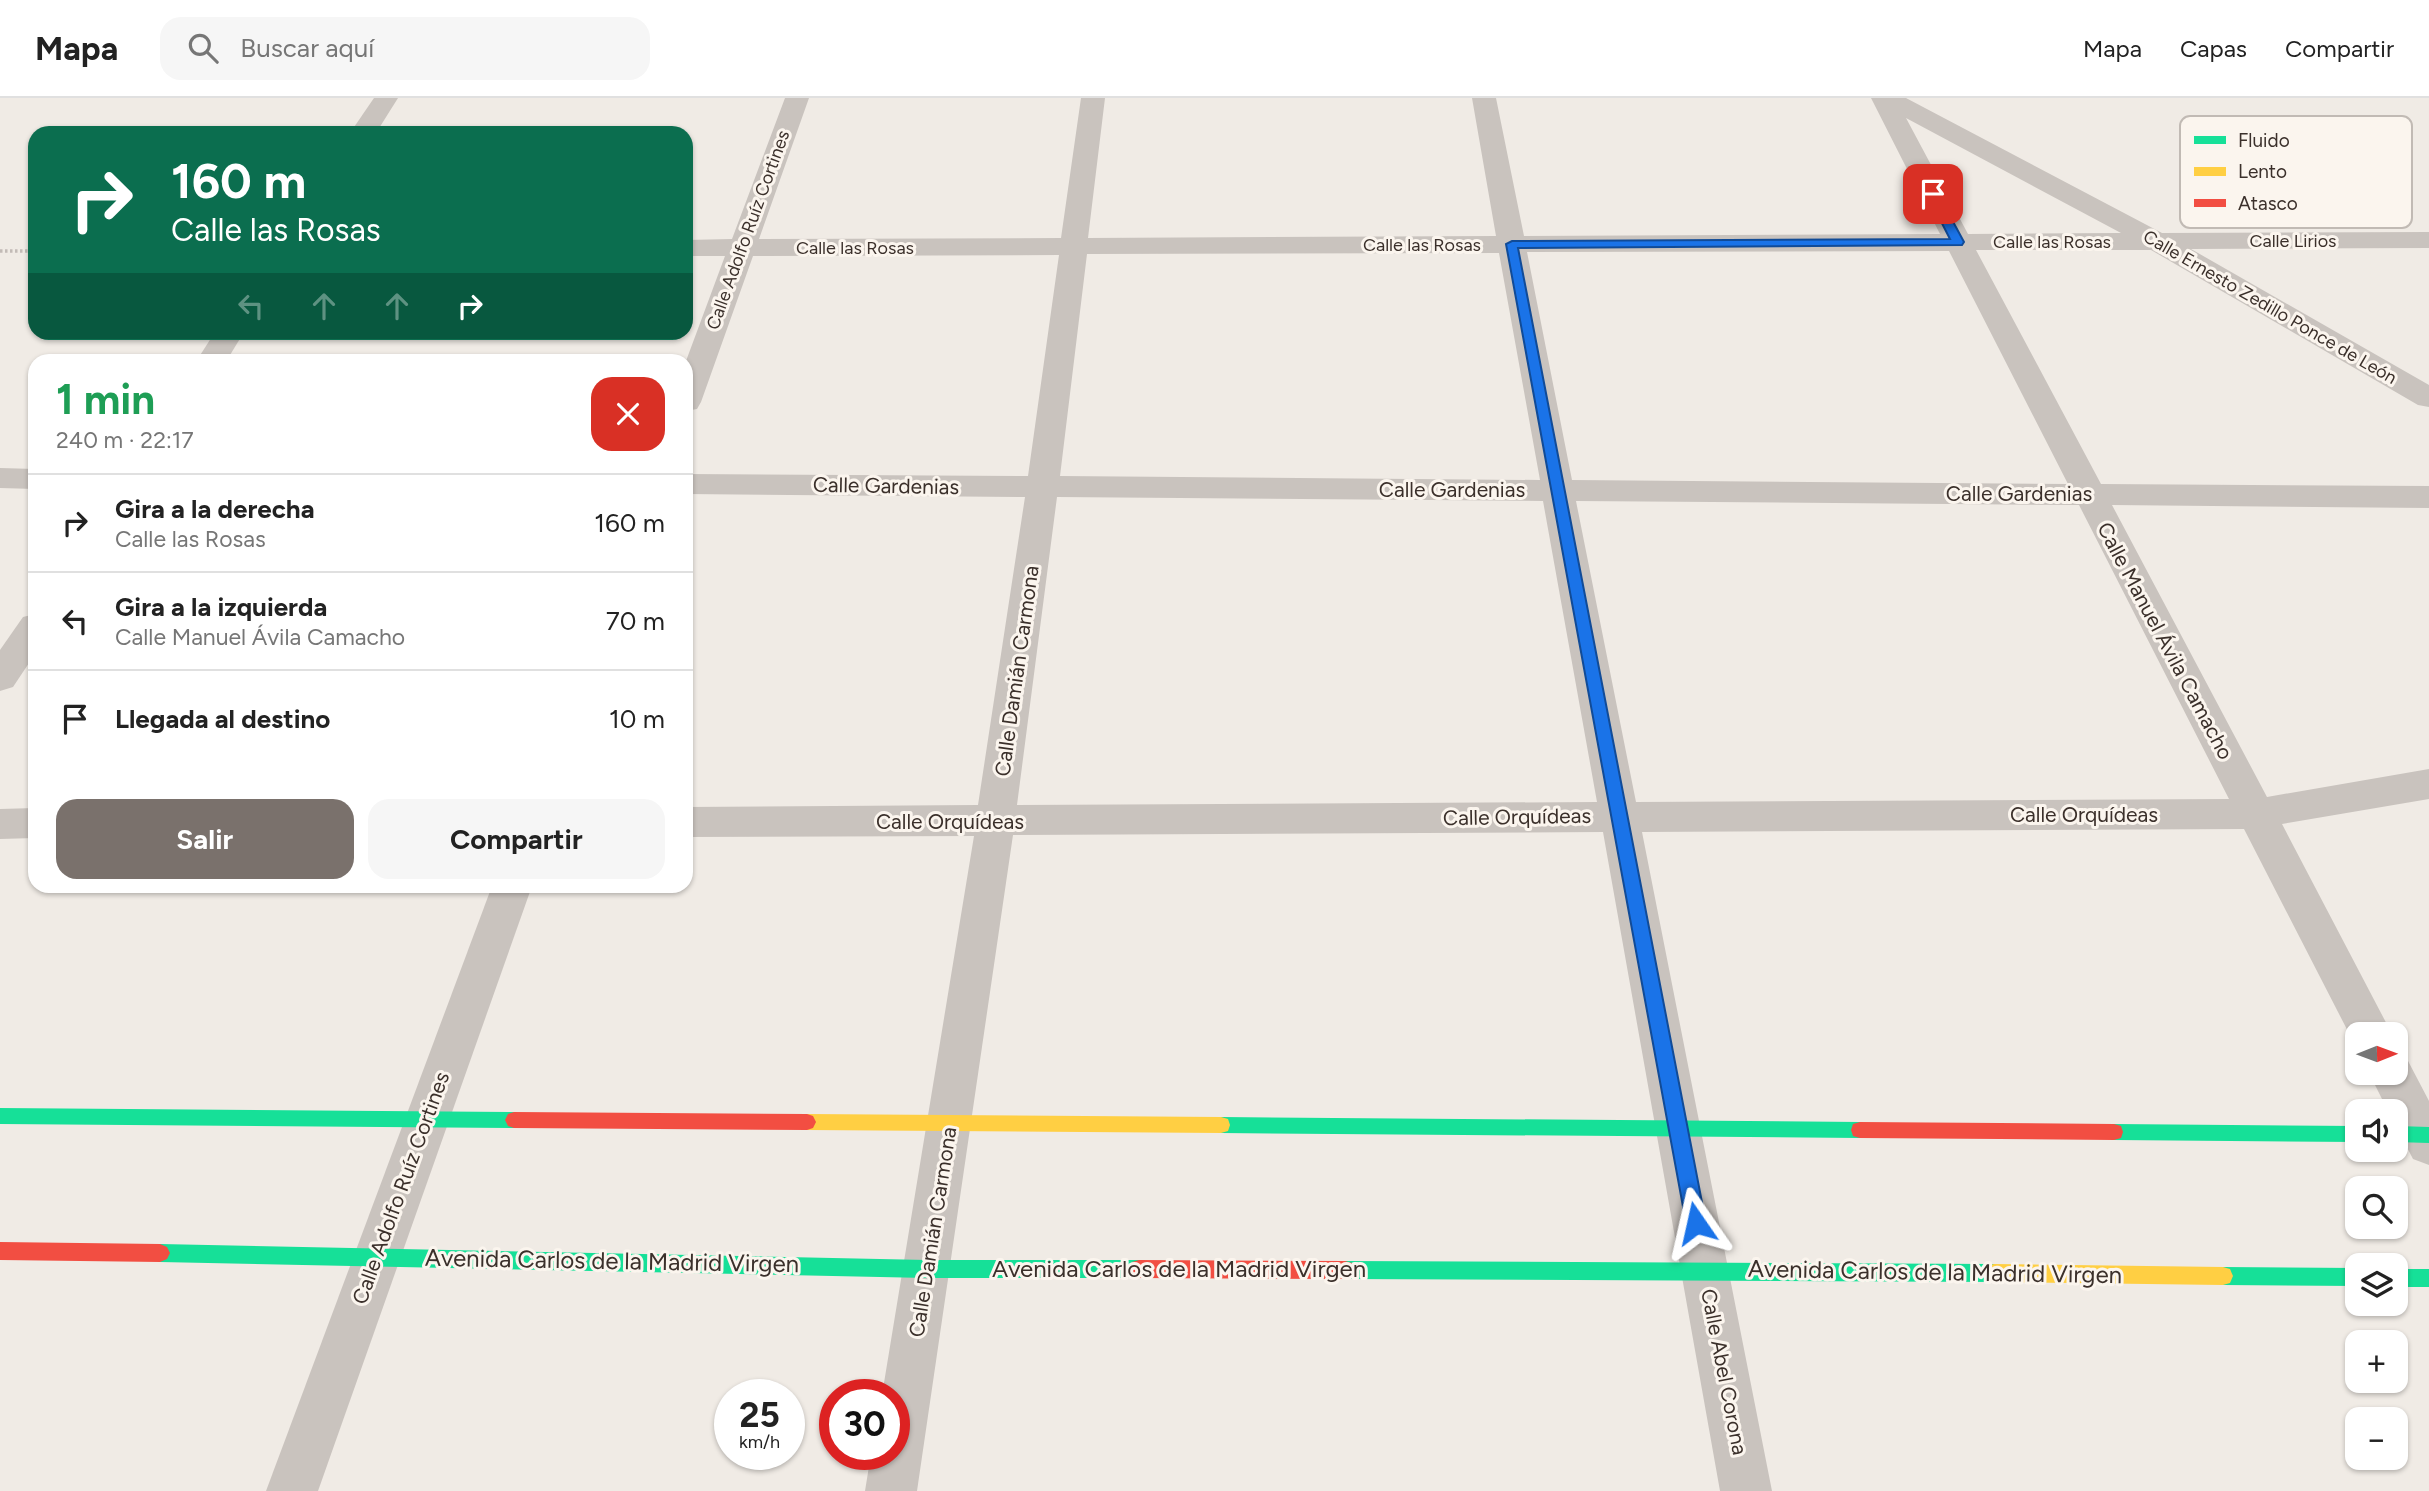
<!DOCTYPE html>
<html lang="es">
<meta charset="utf-8">
<style>
body{margin:0;font-family:Figtree,sans-serif;background:#f6f6f6;color:#222;height:100vh;display:flex;flex-direction:column;font-size:26px;white-space:nowrap}
*{box-sizing:border-box;margin:0}
p{font-size:23px;color:#767676}
.icon{flex:none;width:38px;height:38px;fill:none;stroke:currentColor;stroke-width:2;stroke-linecap:round;stroke-linejoin:round}
.map{position:relative;flex:1;overflow:hidden}
.panel{position:absolute;left:28px;top:256px;width:665px;height:539px;display:flex;flex-direction:column;background:#fff;border-radius:21px;box-shadow:0 2px 5px #0004}
.panel>*{flex:none}
.banner{position:absolute;left:28px;top:28px;width:665px;height:214px;border-radius:21px;box-shadow:0 2px 5px #0004;background:#0b6e4f;color:#fff;overflow:hidden}
.needle{width:46px;rotate:89deg}
.tools{position:absolute;left:2345px;top:924px;display:grid;gap:14px}
.tools a{display:grid;place-items:center;width:63px;height:63px;border-radius:14px;background:#fff;box-shadow:0 2px 5px #0004;font-size:35px}
.speed{position:absolute;left:714px;top:1281px;display:flex;gap:14px;font-size:35px;font-weight:700;text-align:center}
.speed>*{display:grid;place-content:center;width:91px;height:91px;border-radius:50%;background:#fff;box-shadow:0 2px 5px #0004;line-height:1}
.speed small{font-size:18px;font-weight:400}
.speed .limit{border:10px solid #d22;background:#fff;color:#111}
.pin{position:absolute;display:grid;place-items:center;width:60px;height:60px;color:#fff;margin:-30px;border-radius:14px;box-shadow:0 4px 10px #0006}
.me{position:absolute;width:77px;margin:-38px;rotate:349deg;stroke-linejoin:round;filter:drop-shadow(0 0 5px #0008)}
.turn{display:flex;align-items:center;gap:24px;height:147px;padding:0 28px;font-size:32px}
.turn .icon{width:91px;height:91px;stroke-width:2.5}
.turn b{display:block;font-size:49px;line-height:60px}
.lanes{display:flex;align-items:center;height:66px;padding:0 28px;background:#0003;justify-content:center;gap:35px;direction:ltr}
.lanes .off{opacity:.35}
.round{display:grid;place-items:center;flex:none;width:74px;height:74px;border-radius:21px;background:#f6f6f6}
.overview{display:flex;align-items:center;justify-content:space-between;height:119px;padding:0 28px}
h1{font-size:42px;font-weight:700;line-height:52px;color:#1e9e55}
.button{display:flex;gap:14px;margin-top:auto;padding:14px 28px}
.button a{flex:1;height:80px;border-radius:21px;background:#7a716c;color:#fff;font-size:28px;font-weight:700;line-height:80px;text-align:center}
.button a+a{background:#f6f6f6;color:#222}
ul{padding:0;list-style:none}
li{display:flex;align-items:center;gap:21px;height:98px;padding:0 28px;border-top:2px solid #e0e0e0}
li div{flex:1}
li b{display:block;font-size:26px}
li em{font-style:normal}
header{display:flex;align-items:center;gap:42px;box-sizing:border-box;height:98px;padding:0 35px;background:#fff;border-bottom:2px solid #e0e0e0}
header strong{font-size:33px}
nav{display:flex;gap:38px;margin-inline-start:auto;font-size:24px}
.search{width:490px;height:63px;background:#f6f6f6;display:flex;align-items:center;gap:18px;box-sizing:border-box;padding:0 24px;border-radius:21px;color:#767676;font-size:26px}
.map>svg:first-child{display:block}
</style>
<header>
<strong>Mapa</strong>
<div class="search"><svg class="icon" aria-label="search" viewBox="0 0 24 24"><circle cx="10" cy="10" r="6"/><path d="M15 15l6 6"/></svg>Buscar aquí</div>
<nav><a>Mapa</a><a>Capas</a><a>Compartir</a></nav>
</header>
<div class="map">
<svg width="2429" height="1393" viewBox="0 0 2429 1393">
<rect width="100%" height="100%" fill="#f0ebe5"/>
<g fill="none" stroke-linecap="round" stroke-linejoin="round">
<!-- path -->
<path stroke="#c2bbb6" stroke-width="3.5" stroke-dasharray="2.5 2.5" stroke-linecap="butt" d="M 0,153 L 35,153"/>
<!-- street -->
<g fill="#c9c3be" fill-rule="evenodd">
<path d="M 374,0 L 398,0 L 376,35 L 350,35 Z"/>
<path d="M 785,0 L 809,0 L 759,141 L 1061,140 L 1081,0 L 1105,0 L 1088,140 L 1496,138 L 1472,0 L 1496,0 L 1524,138 L 1940,136 L 1871,0 L 1906,0 L 2162,135 L 2429,134 L 2429,150 L 2191,151 L 2429,287 L 2429,309 L 2418,307 L 2151,152 L 1976,152 L 2101,386 L 2429,388 L 2429,410 L 2112,407 L 2267,699 L 2429,671 L 2429,701 L 2282,726 L 2392,936 L 2357,936 L 2356,949 L 2244,731 L 1642,734 L 1772,1393 L 1720,1393 L 1603,734 L 1013,737 L 917,1393 L 865,1393 L 871,1356 L 894,1356 L 894,1297 L 882,1297 L 974,738 L 686,739 L 686,709 L 978,707 L 1025,399 L 686,396 L 686,376 L 1028,378 L 1059,157 L 753,158 L 701,304 L 697,311 L 686,313 L 686,263 L 725,158 L 686,158 L 686,142 L 732,141 ZM 1906,20 L 2121,135 L 1968,136 ZM 1949,153 L 2068,386 L 1572,382 L 1527,154 ZM 1499,155 L 1540,382 L 1060,378 L 1087,156 ZM 1057,399 L 1543,403 L 1597,704 L 1017,707 ZM 1576,403 L 2079,407 L 2229,701 L 1636,704 Z"/>
<path d="M 215,234 L 244,234 L 227,262 L 197,262 Z"/>
<path d="M 0,370 L 35,371 L 35,391 L 0,390 Z"/>
<path d="M 35,516 L 35,556 L 13,589 L 0,593 L 0,552 L 23,519 Z"/>
<path d="M 35,710 L 35,740 L 0,741 L 0,711 Z"/>
<path d="M 492,788 L 532,788 L 318,1393 L 266,1393 Z"/>
<path d="M 2396,958 L 2407,961 L 2429,1003 L 2429,1067 L 2413,1061 L 2396,1028 L 2396,1013 L 2388,1013 L 2369,975 L 2396,975 Z"/>
</g>
<!-- fast -->
<g fill="#16e098" fill-rule="evenodd">
<path d="M 0,1010 L 514,1014 L 520,1016 L 523,1022 L 520,1028 L 514,1030 L 0,1026 Z"/>
<path d="M 1221,1019 L 1860,1024 L 1867,1026 L 1869,1032 L 1867,1038 L 1860,1040 L 1221,1035 L 1214,1033 L 1212,1027 L 1214,1021 Z"/>
<path d="M 2114,1026 L 2357,1028 L 2357,1044 L 2114,1042 L 2107,1040 L 2105,1034 L 2107,1028 Z"/>
<path d="M 2396,1028 L 2429,1029 L 2429,1045 L 2396,1044 Z"/>
<path d="M 160,1146 L 927,1162 L 1139,1162 L 1146,1164 L 1149,1171 L 1146,1178 L 1139,1180 L 927,1180 L 160,1164 L 153,1161 L 150,1155 L 153,1149 Z"/>
<path d="M 1345,1163 L 1994,1166 L 2001,1168 L 2004,1175 L 2001,1182 L 1994,1184 L 1345,1181 L 1338,1179 L 1335,1172 L 1338,1165 Z"/>
<path d="M 2223,1169 L 2357,1170 L 2357,1188 L 2223,1187 L 2216,1185 L 2213,1178 L 2216,1171 Z"/>
<rect x="2396" y="1171" width="33" height="18"/>
</g>
<!-- slow -->
<g fill="#ffcf43" fill-rule="evenodd">
<path d="M 807,1016 L 1221,1019 L 1228,1021 L 1230,1027 L 1228,1033 L 1221,1035 L 807,1032 L 801,1030 L 798,1024 L 801,1018 Z"/>
<path d="M 1994,1166 L 2223,1169 L 2230,1171 L 2233,1178 L 2230,1185 L 2223,1187 L 1994,1184 L 1987,1182 L 1984,1175 L 1987,1168 Z"/>
</g>
<!-- jam -->
<g fill="#f24e42" fill-rule="evenodd">
<path d="M 514,1014 L 807,1016 L 813,1018 L 816,1024 L 813,1030 L 807,1032 L 514,1030 L 508,1028 L 505,1022 L 508,1016 Z"/>
<path d="M 1860,1024 L 2114,1026 L 2121,1028 L 2123,1034 L 2121,1040 L 2114,1042 L 1860,1040 L 1853,1038 L 1851,1032 L 1853,1026 Z"/>
<path d="M 0,1144 L 160,1146 L 167,1149 L 170,1155 L 167,1161 L 160,1164 L 0,1162 Z"/>
<path d="M 1139,1162 L 1345,1163 L 1352,1165 L 1355,1172 L 1352,1179 L 1345,1181 L 1139,1180 L 1132,1178 L 1129,1171 L 1132,1164 Z"/>
</g>
</g>
<!-- route -->
<path fill="#1a73e8" stroke="#114b97" stroke-width="2" d="M 1933,93 L 1938,96 L 1964,144 L 1962,147 L 1518,150 L 1706,1125 L 1703,1131 L 1696,1134 L 1689,1131 L 1686,1125 L 1506,146 L 1512,143 L 1950,141 L 1927,96 Z"/>
<g text-anchor="middle" stroke-width="6" stroke-linejoin="round" paint-order="stroke">
<!-- far-street labels -->
<g font-size="18" fill="#3b302b" stroke="#fbf5ee">
<text transform="translate(748 132) rotate(-70)" y="6">Calle Adolfo Ruíz Cortines</text>
<text x="2293" y="149">Calle Lirios</text>
<text x="2052" y="150">Calle las Rosas</text>
<text x="1422" y="153">Calle las Rosas</text>
<text x="855" y="156">Calle las Rosas</text>
<text transform="translate(2270 209) rotate(30)" y="6">Calle Ernesto Zedillo Ponce de León</text>
</g>
<!-- street labels -->
<g font-size="21" fill="#3b302b" stroke="#fbf5ee">
<text transform="translate(886 388) rotate(1)" y="7">Calle Gardenias</text>
<text x="1452" y="399">Calle Gardenias</text>
<text x="2019" y="403">Calle Gardenias</text>
<text transform="translate(2165 543) rotate(62)" y="7">Calle Manuel Ávila Camacho</text>
<text transform="translate(1017 573) rotate(-82)" y="7">Calle Damián Carmona</text>
<text x="2084" y="724">Calle Orquídeas</text>
<text transform="translate(1517 719) rotate(-1)" y="7">Calle Orquídeas</text>
<text x="950" y="731">Calle Orquídeas</text>
<text transform="translate(401 1090) rotate(-70)" y="7">Calle Adolfo Ruíz Cortines</text>
<text transform="translate(933 1134) rotate(-81)" y="7">Calle Damián Carmona</text>
<text transform="translate(1724 1274) rotate(79)" y="7">Calle Abel Corona</text>
</g>
<!-- near-street labels -->
<g font-size="24" fill="#3b302b" stroke="#fbf5ee">
<text transform="translate(612 1163) rotate(1)" y="8">Avenida Carlos de la Madrid Virgen</text>
<text x="1179" y="1179">Avenida Carlos de la Madrid Virgen</text>
<text transform="translate(1935 1174) rotate(1)" y="8">Avenida Carlos de la Madrid Virgen</text>
</g>
</g>
<!-- legend -->
<rect x="2180" y="18" width="232" height="112" rx="10" fill="#fbf5ee" stroke="#c1bab4" stroke-width="2"/>
<rect x="2194" y="38" width="32" height="8" fill="#16e098"/>
<rect x="2194" y="69" width="32" height="9" fill="#ffcf43"/>
<rect x="2194" y="101" width="32" height="8" fill="#f24e42"/>
<g font-size="19" fill="#3b302b">
<text x="2238" y="49">Fluido</text>
<text x="2238" y="80">Lento</text>
<text x="2238" y="112">Atasco</text>
</g>
</svg>
<div class="tools">
<a><svg class="needle" viewBox="-14 -14 28 28"><path d="M0-13l5 13h-10z" fill="#e53935"/><path d="M0 13l5-13h-10z" fill="#767676"/></svg></a>
<a><svg class="icon" aria-label="sound" viewBox="0 0 24 24"><path d="M4 9h4l5-4v14l-5-4H4zM17 9q2 3 0 6"/></svg></a>
<a><svg class="icon" aria-label="search" viewBox="0 0 24 24"><circle cx="10" cy="10" r="6"/><path d="M15 15l6 6"/></svg></a>
<a><svg class="icon" aria-label="layers" viewBox="0 0 24 24"><path d="M12 4l9 5-9 5-9-5zM3 14l9 5 9-5"/></svg></a>
<a>+</a>
<a>−</a>
</div>
<div class="speed"><div>25<small>km/h</small></div><div class="limit">30</div></div>
<div class="pin" style="left:1933px;top:96px;background:#d93025"><svg class="icon" aria-label="arrive" viewBox="0 0 24 24"><path d="M6 21V4h12l-3 4 3 4H6"/></svg></div>
<svg class="me" style="left:1696px;top:1125px" viewBox="-20 -20 40 40"><path d="M0-17L14 15 0 8-14 15z" fill="#1a73e8" stroke="#fff" stroke-width="4"/></svg>
<div class="banner">
<div class="turn"><svg class="icon" aria-label="right" viewBox="0 0 24 24"><path d="M7 20v-9h11M14 6l5 5-5 5"/></svg><div><b>160 m</b>Calle las Rosas</div></div>
<div class="lanes"><svg class="icon off" aria-label="left" viewBox="0 0 24 24"><path d="M17 20v-9H6M10 6l-5 5 5 5"/></svg><svg class="icon off" aria-label="ahead" viewBox="0 0 24 24"><path d="M12 20V5M6 11l6-6 6 6"/></svg><svg class="icon off" aria-label="ahead" viewBox="0 0 24 24"><path d="M12 20V5M6 11l6-6 6 6"/></svg><svg class="icon" aria-label="right" viewBox="0 0 24 24"><path d="M7 20v-9h11M14 6l5 5-5 5"/></svg></div>
</div>
<section class="panel">
<div class="overview"><div><h1>1 min</h1><p>240 m · 22:17</p></div><a class="round" style="background:#d93025;color:#fff"><svg class="icon" aria-label="close" viewBox="0 0 24 24"><path d="M6 6l12 12M18 6L6 18"/></svg></a></div>
<ul>
<li><svg class="icon" aria-label="right" viewBox="0 0 24 24"><path d="M7 20v-9h11M14 6l5 5-5 5"/></svg><div><b>Gira a la derecha</b><p>Calle las Rosas</p></div><em>160 m</em></li>
<li><svg class="icon" aria-label="left" viewBox="0 0 24 24"><path d="M17 20v-9H6M10 6l-5 5 5 5"/></svg><div><b>Gira a la izquierda</b><p>Calle Manuel Ávila Camacho</p></div><em>70 m</em></li>
<li><svg class="icon" aria-label="arrive" viewBox="0 0 24 24"><path d="M6 21V4h12l-3 4 3 4H6"/></svg><div><b>Llegada al destino</b></div><em>10 m</em></li>
</ul>
<div class="button"><a>Salir</a><a>Compartir</a></div>
</section>
</div>
